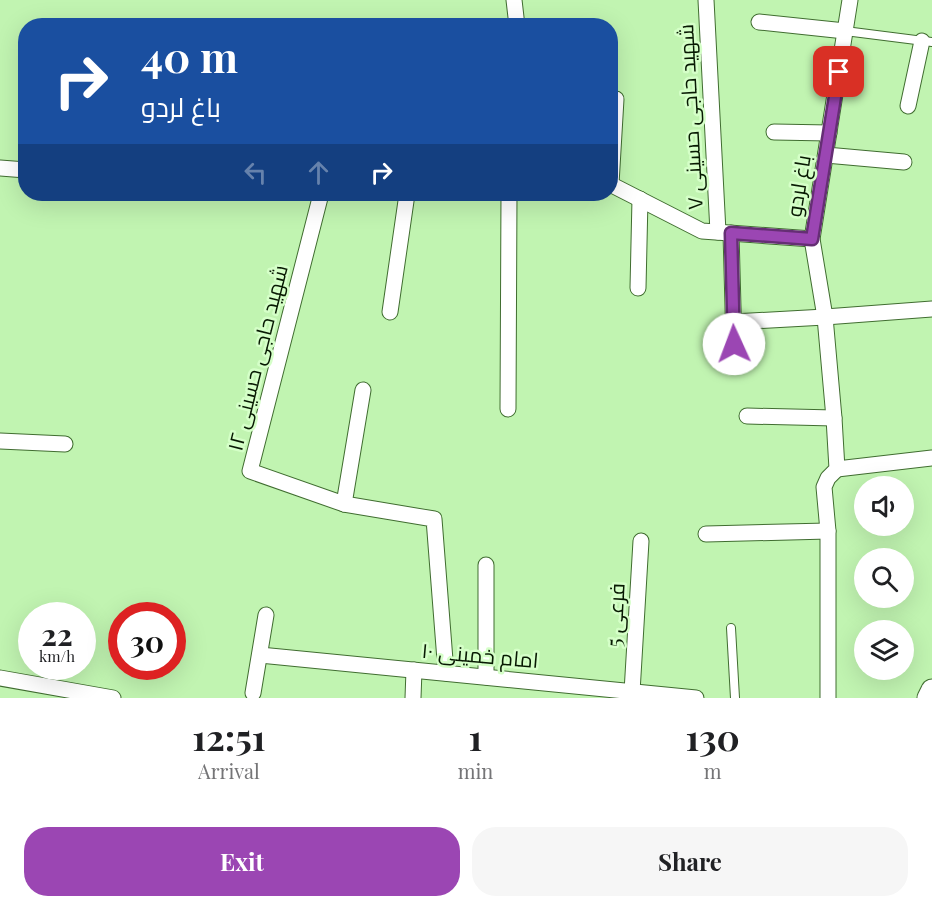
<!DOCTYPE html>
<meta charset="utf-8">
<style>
body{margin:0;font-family:"Playfair Display",Cairo,serif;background:#f6f6f6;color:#202124;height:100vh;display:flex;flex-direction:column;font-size:22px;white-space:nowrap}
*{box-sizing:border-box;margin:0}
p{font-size:20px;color:#757577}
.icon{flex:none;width:33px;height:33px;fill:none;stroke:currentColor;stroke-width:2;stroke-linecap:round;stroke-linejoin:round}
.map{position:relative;height:698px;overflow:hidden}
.drawer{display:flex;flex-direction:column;background:#fff;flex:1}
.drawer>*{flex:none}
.hud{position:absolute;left:18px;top:18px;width:600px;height:183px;border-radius:24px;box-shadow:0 6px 24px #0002;background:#1a4fa0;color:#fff;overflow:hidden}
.tools{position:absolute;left:854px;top:476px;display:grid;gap:12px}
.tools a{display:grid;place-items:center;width:60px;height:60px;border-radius:50%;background:#fff;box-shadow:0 6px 24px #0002;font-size:30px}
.speed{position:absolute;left:18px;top:602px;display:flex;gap:12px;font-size:30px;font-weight:700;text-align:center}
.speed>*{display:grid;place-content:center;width:78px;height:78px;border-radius:50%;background:#fff;box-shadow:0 6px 24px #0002;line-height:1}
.speed small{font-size:15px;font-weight:400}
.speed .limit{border:9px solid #d22;background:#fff;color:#111}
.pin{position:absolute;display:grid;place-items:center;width:51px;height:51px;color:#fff;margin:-26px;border-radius:12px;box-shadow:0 3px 9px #0006}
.me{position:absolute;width:66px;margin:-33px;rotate:358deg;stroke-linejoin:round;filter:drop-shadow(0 0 4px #0008)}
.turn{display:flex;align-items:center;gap:21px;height:126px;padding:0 24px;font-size:27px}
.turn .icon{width:78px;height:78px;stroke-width:2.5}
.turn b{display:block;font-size:42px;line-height:51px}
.lanes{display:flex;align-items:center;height:57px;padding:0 24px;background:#0003;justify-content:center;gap:30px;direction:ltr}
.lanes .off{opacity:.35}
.eta{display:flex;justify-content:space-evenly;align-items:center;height:102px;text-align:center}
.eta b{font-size:36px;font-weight:700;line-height:42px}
.primary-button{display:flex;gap:12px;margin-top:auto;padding:12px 24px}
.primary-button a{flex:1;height:69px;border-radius:24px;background:#9b46b3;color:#fff;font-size:24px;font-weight:700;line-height:69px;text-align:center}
.primary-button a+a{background:#f6f6f6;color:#202124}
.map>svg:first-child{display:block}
</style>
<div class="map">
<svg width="932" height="698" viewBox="0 0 932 698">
<rect width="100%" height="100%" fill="#c1f4b1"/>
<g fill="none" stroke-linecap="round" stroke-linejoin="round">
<!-- lane casing -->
<g stroke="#406d30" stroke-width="10">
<g id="lane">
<path d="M 845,31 L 932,42"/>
<path d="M 731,628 L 735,698"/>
</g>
</g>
<!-- street casing -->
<g stroke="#406d30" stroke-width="17">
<g id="street">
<path d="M 514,0 L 517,26"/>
<path d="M 706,0 L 718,232"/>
<path d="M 759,22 L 845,31"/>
<path d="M 908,106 L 922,41"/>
<path d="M 774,132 L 829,133"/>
<path d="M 826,155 L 904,162"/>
<path d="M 0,168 L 26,170"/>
<path d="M 610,184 L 702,231 L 812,239"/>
<path d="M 611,184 L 616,99"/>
<path d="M 321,194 L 250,471 L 344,504 L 434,519 L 446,673"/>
<path d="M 731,233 L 734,344"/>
<path d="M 638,288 L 640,199"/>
<path d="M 390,312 L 407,194"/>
<path d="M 733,322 L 825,317 L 932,309"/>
<path d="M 508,409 L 509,194"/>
<path d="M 747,416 L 834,418"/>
<path d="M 0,441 L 65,444"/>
<path d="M 837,469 L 932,458"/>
<path d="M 344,504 L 363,390"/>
<path d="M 706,534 L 828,531"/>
<path d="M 260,655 L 696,698"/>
<path d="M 486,677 L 486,565"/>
<path d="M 0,678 L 113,698"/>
<path d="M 632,692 L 641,541"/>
<path d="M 253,693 L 266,615"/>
<path d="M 413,698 L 414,670"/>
<path d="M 828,698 L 828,531 L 824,487 L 828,478 L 837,469 L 834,418 L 825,317 L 812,239 L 850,0"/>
</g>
</g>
<!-- secondary casing -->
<g stroke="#406d30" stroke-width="23">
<path id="secondary" d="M 928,698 L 932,690"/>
</g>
<!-- lane -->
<use href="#lane" stroke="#fff" stroke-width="8"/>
<!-- street -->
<use href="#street" stroke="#fff" stroke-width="15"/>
<!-- secondary -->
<use href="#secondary" stroke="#fff" stroke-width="21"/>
</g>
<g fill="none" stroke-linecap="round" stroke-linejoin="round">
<!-- route casing -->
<g stroke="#652e74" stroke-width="15">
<path id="route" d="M 734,344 L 731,233 L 812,239 L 839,72"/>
</g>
<!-- route -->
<use href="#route" stroke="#9b46b3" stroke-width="10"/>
</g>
<g text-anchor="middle" stroke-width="5" stroke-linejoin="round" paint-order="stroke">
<!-- street labels -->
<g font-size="21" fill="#071902" stroke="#d5ffc8">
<text transform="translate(691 117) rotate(-93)" y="7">شهید حاجی حسینی ۷</text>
<text transform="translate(799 186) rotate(-81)" y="7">باغ لردو</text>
<text transform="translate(258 358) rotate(-76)" y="7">شهید حاجی حسینی ۱۲</text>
<text transform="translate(616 615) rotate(-87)" y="7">فرعی 5</text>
<text transform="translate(480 656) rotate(5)" y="7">امام خمینی ۱۰</text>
</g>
</g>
</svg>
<div class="tools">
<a><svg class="icon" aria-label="sound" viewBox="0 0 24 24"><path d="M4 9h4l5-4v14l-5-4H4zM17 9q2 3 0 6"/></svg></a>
<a><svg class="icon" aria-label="search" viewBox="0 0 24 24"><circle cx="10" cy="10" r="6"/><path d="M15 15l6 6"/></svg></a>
<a><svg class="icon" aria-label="layers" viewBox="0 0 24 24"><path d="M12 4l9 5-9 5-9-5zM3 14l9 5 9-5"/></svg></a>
</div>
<div class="speed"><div>22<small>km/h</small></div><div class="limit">30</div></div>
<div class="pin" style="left:839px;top:72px;background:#d93025"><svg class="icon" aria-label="arrive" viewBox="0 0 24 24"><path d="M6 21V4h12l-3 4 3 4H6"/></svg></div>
<svg class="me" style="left:734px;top:344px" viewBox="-20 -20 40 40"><circle r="19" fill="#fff"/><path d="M0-13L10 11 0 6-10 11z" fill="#9b46b3"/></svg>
<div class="hud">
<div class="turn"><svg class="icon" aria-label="right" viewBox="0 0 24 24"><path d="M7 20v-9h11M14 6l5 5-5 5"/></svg><div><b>40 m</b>باغ لردو</div></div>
<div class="lanes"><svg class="icon off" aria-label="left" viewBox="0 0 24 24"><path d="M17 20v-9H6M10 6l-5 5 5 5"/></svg><svg class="icon off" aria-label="ahead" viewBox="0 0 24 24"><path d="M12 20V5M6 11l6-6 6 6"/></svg><svg class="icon" aria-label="right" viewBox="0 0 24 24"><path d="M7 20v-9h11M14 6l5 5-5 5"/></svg></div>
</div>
</div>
<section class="drawer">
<div class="eta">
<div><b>12:51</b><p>Arrival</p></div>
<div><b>1</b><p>min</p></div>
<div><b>130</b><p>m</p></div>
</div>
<div class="primary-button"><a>Exit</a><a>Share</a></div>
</section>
